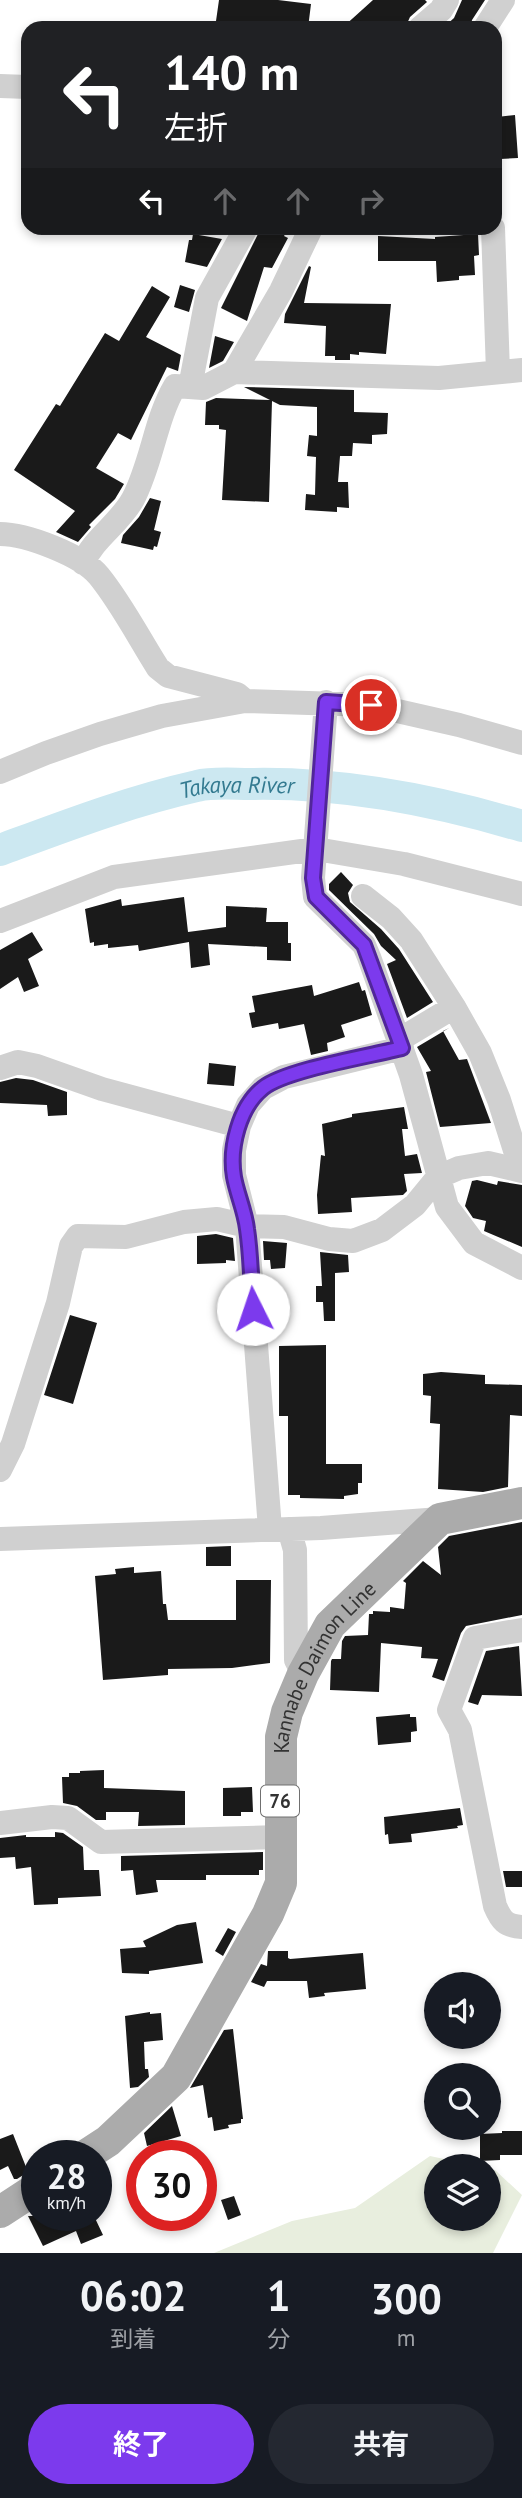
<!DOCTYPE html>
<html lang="ja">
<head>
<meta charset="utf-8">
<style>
	:root { --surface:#171b24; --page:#242831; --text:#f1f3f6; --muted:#9ea1a6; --accent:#7c3aed }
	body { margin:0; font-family:"PT Sans","Noto Sans JP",sans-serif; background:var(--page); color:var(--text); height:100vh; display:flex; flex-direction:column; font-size:26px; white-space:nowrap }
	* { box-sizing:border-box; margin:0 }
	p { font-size:23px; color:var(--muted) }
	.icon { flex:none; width:38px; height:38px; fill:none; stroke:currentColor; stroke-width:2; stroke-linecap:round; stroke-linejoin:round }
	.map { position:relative; height:2253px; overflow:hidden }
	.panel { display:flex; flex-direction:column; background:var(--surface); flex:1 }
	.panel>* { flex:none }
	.banner { position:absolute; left:21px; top:21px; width:481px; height:214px; border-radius:21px; box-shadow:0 4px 10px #0003; background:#202124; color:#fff; overflow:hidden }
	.fabs { position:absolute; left:424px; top:1972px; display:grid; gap:14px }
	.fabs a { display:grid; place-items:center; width:77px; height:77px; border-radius:50%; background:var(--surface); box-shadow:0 4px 10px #0003; font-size:35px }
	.speed { position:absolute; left:21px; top:2140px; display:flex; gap:14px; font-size:35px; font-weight:700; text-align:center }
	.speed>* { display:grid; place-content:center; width:91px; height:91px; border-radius:50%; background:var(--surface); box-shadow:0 4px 10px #0003; line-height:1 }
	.speed small { font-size:18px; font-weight:400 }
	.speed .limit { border:10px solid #d22; background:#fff; color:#111 }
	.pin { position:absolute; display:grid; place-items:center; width:60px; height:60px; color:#fff; margin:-30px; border:4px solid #fff; border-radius:50%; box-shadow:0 2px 7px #0007 }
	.me { position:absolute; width:77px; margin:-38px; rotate:356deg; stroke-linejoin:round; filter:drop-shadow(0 0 5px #0008) }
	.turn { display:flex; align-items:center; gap:24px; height:147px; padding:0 28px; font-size:32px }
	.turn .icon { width:91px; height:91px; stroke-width:2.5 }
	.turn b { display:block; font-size:49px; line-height:60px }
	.lanes { display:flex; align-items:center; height:66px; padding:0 28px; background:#0003; justify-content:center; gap:35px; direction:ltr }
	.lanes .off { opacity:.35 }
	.eta { display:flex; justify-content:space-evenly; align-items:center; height:119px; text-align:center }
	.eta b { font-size:42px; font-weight:700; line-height:49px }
	.button { display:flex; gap:14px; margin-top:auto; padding:14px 28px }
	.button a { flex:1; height:80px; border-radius:42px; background:var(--accent); color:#fff; font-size:28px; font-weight:700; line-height:80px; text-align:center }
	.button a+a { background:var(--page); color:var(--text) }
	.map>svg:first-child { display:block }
</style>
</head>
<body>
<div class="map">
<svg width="522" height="2253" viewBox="0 0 522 2253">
	<rect width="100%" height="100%" fill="#fff"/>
	<!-- green -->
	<path fill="#e8eede" d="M430,2156L477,2166H436V2219H488V2169L495,2170L522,2195L493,2253H214L292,2221L355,2208Z"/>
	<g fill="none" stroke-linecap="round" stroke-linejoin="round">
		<!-- river -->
		<path stroke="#cce8f1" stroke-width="32" id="s1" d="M0,850C65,826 130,801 197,786C213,782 233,784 250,784C342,782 434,800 522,826"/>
	</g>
	<!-- building -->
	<path fill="#1a1a1a" d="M219,0H278L311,4L308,28H215Z
		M373,0H425L427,2L410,17L405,28H342Z
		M462,0H485L472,20L470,28H443L454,18Z
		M515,115L518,158L500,159L497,117Z
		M261,228H289L284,236L288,238L272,268L264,267L247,321L221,308Z
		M193,234L222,239L207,267L185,262L189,240H192Z
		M478,234L479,255L474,256L475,275L459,276V280L437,282L436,261H378V236L435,239V237Z
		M309,266L311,267L304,303L391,304L386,354L359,352V355L350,354V360H335V356H325L326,326L284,323L285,314Z
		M180,285L195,290L189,312L174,307Z
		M152,286L170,297L146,337L181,355L178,371L167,367L131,440L118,433L96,468L124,484L115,499L89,525L91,527L78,542L56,532L75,511L14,470L56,404L60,406L105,333L119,341Z
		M215,336L234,342L223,361L209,368Z
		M244,387L354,390V412L388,413L387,434L372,435V444L353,443L352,456H340L338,482H348L349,508L337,507V512L305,510L306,494L315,495L316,457L307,456L309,435L317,436V407L280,405L272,401L269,502L222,500L226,430L219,429V425H205L206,402L216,398L270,400Z
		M150,498L161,501L154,530L161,532L157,547L154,546L153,550L121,543L123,535L139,517Z
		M341,872L353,885L348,893L350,902L381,929L399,949L433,1002L407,1018L387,964L396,960L381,946L374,934L329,890V884Z
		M184,897L188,932L226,927V906L267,908L266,922H288V943H291V961L267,960V947L208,944L210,965L191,968L189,942L139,951L138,945L108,948V944L94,946V942L90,943L85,909L121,899L122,906Z
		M32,932L43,950L28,959L39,986L24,992L18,977L0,989V950Z
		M359,982L362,991L365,990L372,1015L341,1025L345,1037L327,1043L328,1051L311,1055L304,1024L279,1029L278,1023L252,1028L249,1013L255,1012L252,996L312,985L314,996Z
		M449,1028L443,1031L459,1060L467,1059L491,1123L440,1127L426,1072L431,1071L417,1047Z
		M209,1063L236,1066L234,1086L207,1084Z
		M16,1078L33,1080L67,1092V1115L48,1116L47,1105L0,1103V1082Z
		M404,1107L408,1129H402L405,1156L417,1154L422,1173L404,1174L407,1191L403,1195L351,1198L352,1212L318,1214L317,1195L321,1155L325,1156L322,1124L352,1117V1114Z
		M477,1180L497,1185L498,1181L522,1185V1247L484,1231L486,1221L473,1218L465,1206L472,1181Z
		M216,1234L233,1238L235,1261L226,1260V1263L197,1264V1236Z
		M263,1241L287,1243L285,1268L271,1269L270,1260H264Z
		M320,1252L348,1255L349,1272L335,1273V1321H324L323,1302H316V1286H322Z
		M70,1315L97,1323L73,1404L44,1395Z
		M326,1345V1464H362V1483H358V1494L344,1496V1499L300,1498V1495H288V1416H279V1346Z
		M441,1372L485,1375V1384L522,1385V1416L510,1415L508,1487L483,1492L438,1489L440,1424L430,1423L431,1396L423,1395V1374Z
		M522,1522V1615L466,1626L461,1633L444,1681L432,1677L438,1659L421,1658L422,1647L381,1643L379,1692L330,1690L331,1661L332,1659H341L342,1641L345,1636L368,1635L369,1614H373V1611L390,1612V1607L404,1609L406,1583L403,1581L423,1561L441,1575L438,1547L449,1536Z
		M231,1546V1566H206V1547Z
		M134,1567V1573L161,1571L163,1604H166L168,1620H236V1580H271L270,1663L232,1668L168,1669V1675L103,1680L95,1576L116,1574L115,1569Z
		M519,1646L522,1696L482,1695L478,1705L468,1702L486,1651Z
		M410,1714V1717H416L417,1731L411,1732V1742L378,1745L376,1717Z
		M104,1770V1788L185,1791V1825L138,1826L139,1812H106V1820H96L77,1806L63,1803L62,1777H69V1773H80V1771Z
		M252,1787L253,1812H241V1816H223V1788Z
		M460,1808L463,1825L457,1826L458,1828L411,1834L412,1842L389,1844L388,1834L385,1835L384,1817Z
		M55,1832L63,1833L83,1847L84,1870H99L101,1896L58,1898V1904L34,1905L31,1867L16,1869L15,1857L0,1858V1838L26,1835V1837H55Z
		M263,1852V1870H259V1875H206V1880H156L158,1892L136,1895L133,1870L121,1871V1856Z
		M503,1871H522V1887H506Z
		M196,1922L203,1963L149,1971V1974L122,1973L120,1949L146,1947L143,1941L177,1925Z
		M228,1928L236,1932L223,1956L215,1951Z
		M268,1951H288V1958L290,1959L363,1953L366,1989L324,1993L325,1996L309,1998L307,1981H267L264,1987L251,1982L261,1964L267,1966Z
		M150,2012V2014L161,2013L163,2040L144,2042L145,2069H148L149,2077L138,2087L130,2088L125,2016Z
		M233,2029L243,2119H241V2123L228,2125L229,2128L214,2131L212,2117L208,2118L203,2085L190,2088L224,2030Z
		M172,2106L181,2136L147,2146L144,2133Z
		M502,2131H522V2155H500V2160L480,2161V2134L502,2133Z
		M13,2134L28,2172L17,2179H14L8,2166L0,2170V2139Z
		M234,2196L241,2215L228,2220L221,2200Z
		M28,2216H94L103,2235L81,2244L76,2231L43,2246Z"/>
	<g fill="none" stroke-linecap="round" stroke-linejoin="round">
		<!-- minor -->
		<path stroke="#d0d0d0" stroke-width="24" d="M420,28L441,10L447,0
			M485,28L503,0
			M0,86L28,87
			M493,228L498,372
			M234,372L281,291L311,228
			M190,387L207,298L246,228
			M0,534C26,534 82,555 99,576C121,603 139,638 158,668L168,676L237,694L243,699
			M83,563C94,538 120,523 133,499C152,463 155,420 175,386L203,388L234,372L439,378L522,370
			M326,702L313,878L315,897L364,945L369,957L411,1075L447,1207L474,1243L522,1268
			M0,772L46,753L100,734L162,716L245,701L371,705L459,725L522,743
			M363,896L391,918L411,940L454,1007L480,1053L499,1100L518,1160L517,1169
			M0,921L114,877L316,849L404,864L522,894
			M399,1040L454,1007
			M0,1068L18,1062L37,1066L102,1089L239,1126
			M0,1470L13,1444L58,1303L71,1246L78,1236L126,1237L184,1222L217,1219L247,1226L284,1227L329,1239L353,1241L382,1230L415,1205L438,1177L459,1168L488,1163L522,1171
			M270,1529L247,1226L234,1175V1150L239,1126L248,1105L263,1088L284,1077L402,1048
			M289,1529L295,1550L296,1660L303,1674
			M0,1539L321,1528L440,1519
			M522,1630L475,1638L449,1710L460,1730L495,1906C501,1920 505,1926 522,1927
			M0,1823L52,1817L68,1818L101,1842L280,1837"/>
		<!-- major -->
		<g stroke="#ababab" stroke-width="32">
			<path id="s2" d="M85,2156L108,2141L176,2077L268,1914L281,1883V1737L287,1712L303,1674L330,1625L440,1519L522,1503"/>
			<path d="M0,2212L37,2188"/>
		</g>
	</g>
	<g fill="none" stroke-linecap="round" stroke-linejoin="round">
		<!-- route casing -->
		<g stroke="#51269a" stroke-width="18">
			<path id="route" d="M253,1309C251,1282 251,1255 247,1229C245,1211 237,1194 234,1177C229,1148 239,1107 263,1088C285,1070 370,1056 402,1048L364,945L316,897L313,878L326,702L371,705"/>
		</g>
		<!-- route -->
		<use href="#route" stroke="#7c3aed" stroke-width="12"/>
	</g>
	<g text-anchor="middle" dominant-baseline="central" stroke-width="7" stroke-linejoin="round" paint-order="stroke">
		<!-- shield labels -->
		<rect fill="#fff" stroke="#707070" stroke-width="2" x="261" y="1785.5" width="38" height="31" rx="5"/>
		<g font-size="19" font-weight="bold" fill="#333">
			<text x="280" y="1801">76</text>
		</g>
		<!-- street labels -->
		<g font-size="21" fill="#333" stroke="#fff">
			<text stroke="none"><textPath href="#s2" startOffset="570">Kannabe Daimon Line</textPath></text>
		</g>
		<!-- water labels -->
		<g font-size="23" font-style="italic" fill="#337a90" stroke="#fff">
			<text stroke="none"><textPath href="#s1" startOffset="247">Takaya River</textPath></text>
		</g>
	</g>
</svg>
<div class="fabs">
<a><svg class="icon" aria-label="sound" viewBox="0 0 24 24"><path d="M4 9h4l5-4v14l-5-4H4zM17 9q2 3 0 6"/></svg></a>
<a><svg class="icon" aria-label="search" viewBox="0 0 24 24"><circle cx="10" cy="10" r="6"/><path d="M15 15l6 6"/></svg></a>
<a><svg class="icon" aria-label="layers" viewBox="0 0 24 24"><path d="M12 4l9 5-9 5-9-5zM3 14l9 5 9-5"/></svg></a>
</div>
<div class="speed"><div>28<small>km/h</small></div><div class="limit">30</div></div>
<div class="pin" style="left:371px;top:705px;background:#d93025"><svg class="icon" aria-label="arrive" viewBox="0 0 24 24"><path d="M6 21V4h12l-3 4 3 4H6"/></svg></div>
<svg class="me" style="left:253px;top:1309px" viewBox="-20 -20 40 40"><circle r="19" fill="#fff"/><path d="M0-13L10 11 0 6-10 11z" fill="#7c3aed"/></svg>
<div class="banner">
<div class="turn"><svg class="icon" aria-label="left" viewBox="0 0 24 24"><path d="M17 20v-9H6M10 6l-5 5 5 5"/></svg><div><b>140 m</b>左折</div></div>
<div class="lanes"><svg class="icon" aria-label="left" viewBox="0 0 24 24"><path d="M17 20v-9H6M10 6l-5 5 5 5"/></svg><svg class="icon off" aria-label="ahead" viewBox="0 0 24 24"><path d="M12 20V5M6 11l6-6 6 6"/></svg><svg class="icon off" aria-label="ahead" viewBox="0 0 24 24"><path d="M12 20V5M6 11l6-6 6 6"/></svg><svg class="icon off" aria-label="right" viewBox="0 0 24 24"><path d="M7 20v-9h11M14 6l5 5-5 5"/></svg></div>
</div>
</div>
<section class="panel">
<div class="eta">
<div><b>06:02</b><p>到着</p></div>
<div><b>1</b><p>分</p></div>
<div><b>300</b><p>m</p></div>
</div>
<div class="button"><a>終了</a><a>共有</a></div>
</section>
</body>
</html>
